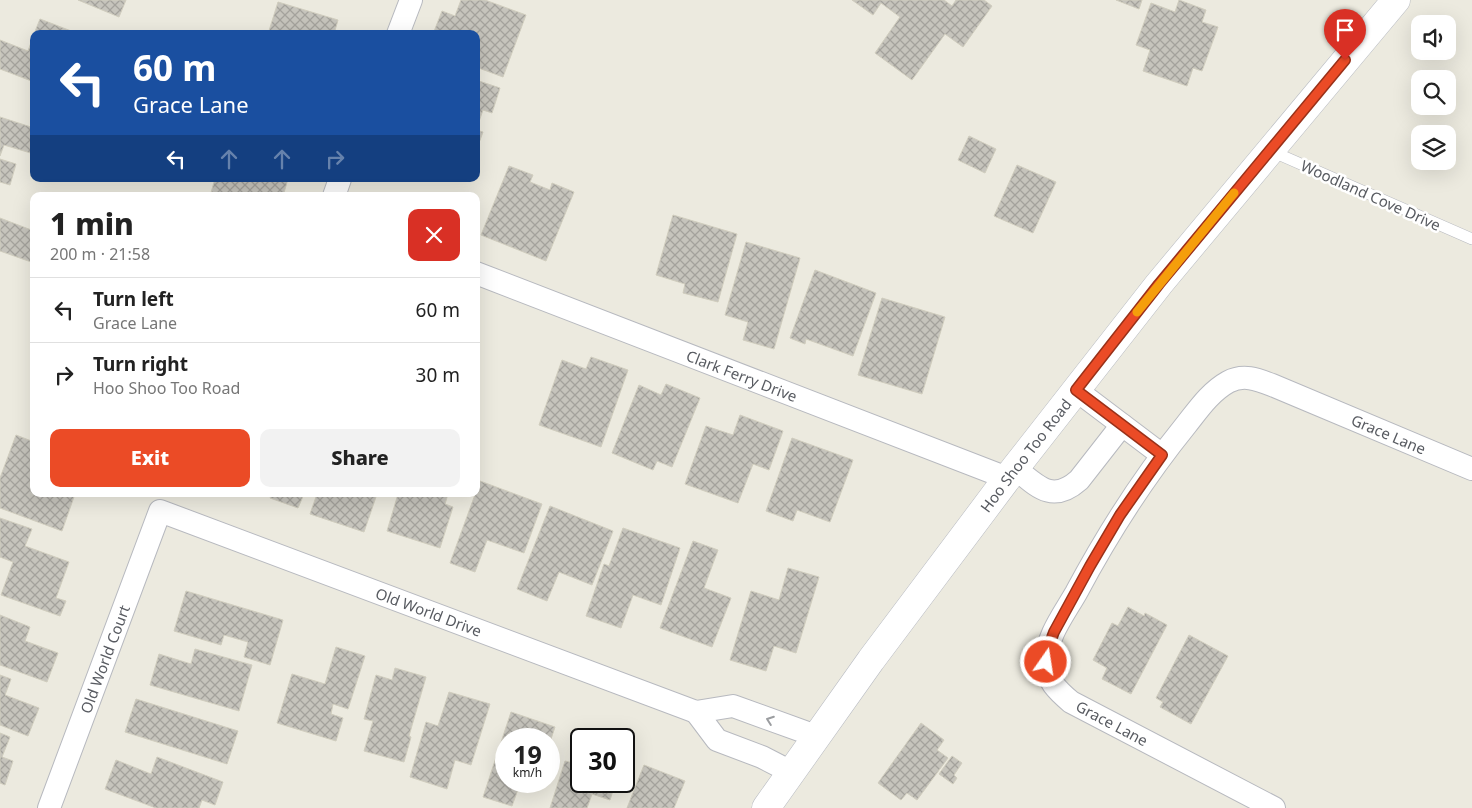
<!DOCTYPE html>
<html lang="en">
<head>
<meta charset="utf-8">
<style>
	:root { --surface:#fff; --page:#f2f2f2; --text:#222; --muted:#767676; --line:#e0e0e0; --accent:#eb4b26 }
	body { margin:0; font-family:"Noto Sans",sans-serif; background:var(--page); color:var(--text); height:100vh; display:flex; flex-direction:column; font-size:19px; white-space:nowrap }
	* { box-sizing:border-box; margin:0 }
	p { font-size:16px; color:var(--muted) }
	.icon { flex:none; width:28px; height:28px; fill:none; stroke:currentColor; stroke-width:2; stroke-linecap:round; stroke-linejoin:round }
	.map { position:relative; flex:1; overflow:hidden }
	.side { position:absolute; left:30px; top:192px; width:450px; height:305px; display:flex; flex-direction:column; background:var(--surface); border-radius:10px; box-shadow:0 5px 20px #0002 }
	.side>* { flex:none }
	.top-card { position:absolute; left:30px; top:30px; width:450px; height:152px; border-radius:10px; box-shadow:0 5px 20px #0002; background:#1a4fa0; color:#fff; overflow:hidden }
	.buttons { position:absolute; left:1411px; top:15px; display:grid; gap:10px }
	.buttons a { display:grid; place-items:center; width:45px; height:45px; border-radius:10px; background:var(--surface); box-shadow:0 5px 20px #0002; font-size:25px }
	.speed { position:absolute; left:495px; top:728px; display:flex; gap:10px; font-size:25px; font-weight:700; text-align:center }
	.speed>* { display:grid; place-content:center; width:65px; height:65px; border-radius:50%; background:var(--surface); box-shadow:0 5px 20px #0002; line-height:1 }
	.speed small { font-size:12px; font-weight:400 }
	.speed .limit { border:2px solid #111; border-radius:8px; background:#fff; color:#111 }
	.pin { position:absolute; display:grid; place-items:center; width:42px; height:42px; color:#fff; margin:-51px -21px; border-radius:50% 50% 50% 0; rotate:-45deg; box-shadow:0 0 5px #0007 }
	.pin .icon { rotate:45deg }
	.me { position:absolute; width:55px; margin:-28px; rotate:13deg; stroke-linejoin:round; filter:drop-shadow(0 0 4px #0008) }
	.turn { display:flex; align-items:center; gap:18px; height:105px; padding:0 20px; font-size:22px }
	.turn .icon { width:65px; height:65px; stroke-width:2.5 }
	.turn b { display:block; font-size:35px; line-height:42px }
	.lanes { display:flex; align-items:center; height:48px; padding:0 20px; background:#0003; justify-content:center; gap:25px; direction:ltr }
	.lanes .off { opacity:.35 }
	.round { display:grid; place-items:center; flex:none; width:52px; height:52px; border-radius:10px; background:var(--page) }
	.headline { display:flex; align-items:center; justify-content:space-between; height:85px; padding:0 20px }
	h1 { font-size:30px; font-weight:800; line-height:38px }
	.button { display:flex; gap:10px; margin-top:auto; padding:10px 20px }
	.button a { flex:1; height:58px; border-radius:10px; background:var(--accent); color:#fff; font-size:20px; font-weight:800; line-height:58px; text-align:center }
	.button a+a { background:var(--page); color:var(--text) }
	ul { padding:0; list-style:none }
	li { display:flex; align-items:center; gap:15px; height:65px; padding:0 20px; border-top:1px solid var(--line) }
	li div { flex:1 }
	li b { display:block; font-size:19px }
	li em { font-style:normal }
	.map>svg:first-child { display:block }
</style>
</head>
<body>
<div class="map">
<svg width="1472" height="808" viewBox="0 0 1472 808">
	<defs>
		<pattern id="building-cross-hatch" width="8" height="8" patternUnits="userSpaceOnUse" patternTransform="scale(1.25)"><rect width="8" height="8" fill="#c6c4bc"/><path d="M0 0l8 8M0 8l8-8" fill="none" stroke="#a4a29c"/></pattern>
	</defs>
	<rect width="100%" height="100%" fill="#eceadf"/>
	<!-- building -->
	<path fill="url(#building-cross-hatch)" stroke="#d0cdbe" d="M78,0H126L119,17Z
		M461,0H485L526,15L503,77L476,67V34H433L442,11L455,16Z
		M852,0H944L952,6L956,0H984L992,6L963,47L945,34L912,80L875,53L900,17L881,3L873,15Z
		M1116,0H1142L1139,9Z
		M1179,0L1206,10L1202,22L1218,27L1202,71L1193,68L1187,86L1143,71L1150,50L1136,45L1151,3L1175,12Z
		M278,2L338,20L334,34H268Z
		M40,19L79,34H34Z
		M34,34V82L0,69V40L28,51Z
		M476,80L500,88L492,113L483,110L476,130Z
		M0,117L34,128V154L4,145L0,156Z
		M476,130L483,132L476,151Z
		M969,136L996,149L985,173L958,160Z
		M0,159L16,164L10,185L0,182Z
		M1017,165L1056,182L1033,233L994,216Z
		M509,166L533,175L530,182L550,190L552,183L574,192L546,261L481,235Z
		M215,179H288L283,196H210Z
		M673,215L737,234L718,302L683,293L685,284L656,275Z
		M0,218L34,231V263L0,251Z
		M746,242L800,258L774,349L743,340L748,322L725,315Z
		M815,270L876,293L853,356L806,339L805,344L790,338Z
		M882,298L945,317L922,394L858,375Z
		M591,357L628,370L601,447L539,425L562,360L586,369Z
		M666,384L700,398L672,467L657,461L653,470L612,453L639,385L661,395Z
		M740,415L783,431L769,470L753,464L738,503L685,484L706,426L733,435Z
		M16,435L34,442V478L31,485L34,486V494H75L62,531L0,508V478Z
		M792,438L853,460L830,522L797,510L793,521L766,511Z
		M480,481L542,504L524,553L487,540L475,572L450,563Z
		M272,494H304L298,508L270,498Z
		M317,494H377L364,532L310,514Z
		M398,494H448L445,504L453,507L440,548L387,531Z
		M550,506L613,531L592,585L559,572L547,601L517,589Z
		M0,518L32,529L25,546L69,562L56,598L66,601L60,616L1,595L13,562L0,557Z
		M623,528L680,548L661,605L633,595L621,628L586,616L604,564L609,566Z
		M693,541L718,550L704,588L731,598L712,647L660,628Z
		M788,568L819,577L796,653L774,646L766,671L730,660L751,591L779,600Z
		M186,591L283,620L270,665L244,657L248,642L224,635L221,645L174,631Z
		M1128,607L1144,616L1145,613L1167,625L1131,694L1102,679L1107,668L1093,660L1112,623L1118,626Z
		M0,615L30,627L25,641L58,653L47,682L0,665Z
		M1189,635L1228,656L1191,724L1160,707L1163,702L1156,698Z
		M336,647L365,656L348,709L333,704L331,714L343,718L336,741L277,723L292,674L325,684Z
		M195,649L252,665L239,711L150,685L159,654L191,664Z
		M395,668L426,677L409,736L411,737L404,762L364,751L373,721L364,719L376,675L392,680Z
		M0,675L11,679L5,695L39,708L28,736L0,725Z
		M449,692L490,704L471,765L455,760L447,789L410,777L426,722L438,726Z
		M136,699L238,731L227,764L125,732Z
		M511,712L555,727L549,745V739H506V781H521L512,806L483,797Z
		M921,723L944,740L937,750L948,758L917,800L907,793L901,800L878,783Z
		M0,733L10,737L2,757L13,761L5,785L0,783Z
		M581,753V781H616L610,800L592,794L587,808H550L565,761L577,764Z
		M952,756L962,763L954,775L957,778L953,784L939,774Z
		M157,757L223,782L215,805L202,800L199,808H156L105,789L116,760L151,774Z
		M644,765L685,781L674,808H627Z"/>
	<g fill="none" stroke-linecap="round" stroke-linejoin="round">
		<!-- lane casing -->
		<g stroke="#b7b9bf" stroke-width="12">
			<path id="lane" d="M1271,151L1472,239"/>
		</g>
		<!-- street casing -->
		<g stroke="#b7b9bf" stroke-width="24">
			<g id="street">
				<path d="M398,34L411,0"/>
				<path d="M334,196L340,179"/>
				<path id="s1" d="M476,273L1007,478"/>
				<path d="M1076,390L1162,455"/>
				<path d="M1015,468C1037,486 1052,504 1079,480L1122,425"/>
				<path d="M696,712L717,740L762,757L791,772"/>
				<path id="s2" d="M49,808L160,511L696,712L733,706L816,736"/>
				<path id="s3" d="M1274,808L1071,702C1058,691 1046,680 1046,662C1046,637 1064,614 1076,593C1108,533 1143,478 1186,425C1198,410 1210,392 1228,382C1243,374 1257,379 1272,385L1472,469"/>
			</g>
		</g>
		<!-- secondary casing -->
		<g stroke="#b8bbc2" stroke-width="29">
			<g id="secondary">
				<path id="s4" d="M766,808L871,660L1015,468L1159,284L1396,0"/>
			</g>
		</g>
		<!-- lane -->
		<use href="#lane" stroke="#fff" stroke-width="11"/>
		<!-- street -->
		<use href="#street" stroke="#fff" stroke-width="22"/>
		<!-- secondary -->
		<use href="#secondary" stroke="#fff" stroke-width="28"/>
	</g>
	<!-- one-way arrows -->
	<defs><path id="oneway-chevron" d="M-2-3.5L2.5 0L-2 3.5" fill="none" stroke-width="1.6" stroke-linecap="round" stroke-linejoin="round" transform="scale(1.25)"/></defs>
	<use stroke="#9b9da0" href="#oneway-chevron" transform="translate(770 720) rotate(-160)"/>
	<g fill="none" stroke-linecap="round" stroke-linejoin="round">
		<!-- route casing -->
		<g stroke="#993119" stroke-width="12">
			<path id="route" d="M1046,662L1048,648L1054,632L1090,566L1120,515L1162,455L1076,390L1159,284L1345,60"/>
		</g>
		<!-- route -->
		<use href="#route" stroke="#eb4b26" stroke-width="9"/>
		<!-- slow -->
		<path stroke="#f59e0b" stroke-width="9" d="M1137,312L1234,193"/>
	</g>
	<g text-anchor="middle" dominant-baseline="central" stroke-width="5" stroke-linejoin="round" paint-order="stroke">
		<!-- street labels -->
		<g font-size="15" fill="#585b61" stroke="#fff">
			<text transform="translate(1371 195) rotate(24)">Woodland Cove Drive</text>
			<text stroke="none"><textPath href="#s1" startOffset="285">Clark Ferry Drive</textPath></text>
			<text stroke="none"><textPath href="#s3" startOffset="788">Grace Lane</textPath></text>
			<text stroke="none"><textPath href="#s4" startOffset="438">Hoo Shoo Too Road</textPath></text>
			<text stroke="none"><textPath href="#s2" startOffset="604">Old World Drive</textPath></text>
			<text stroke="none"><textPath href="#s2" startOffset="159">Old World Court</textPath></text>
			<text transform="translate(1112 723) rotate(28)">Grace Lane</text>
		</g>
	</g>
</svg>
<div class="buttons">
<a><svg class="icon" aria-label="sound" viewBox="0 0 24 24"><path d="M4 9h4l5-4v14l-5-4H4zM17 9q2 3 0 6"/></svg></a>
<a><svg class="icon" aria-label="search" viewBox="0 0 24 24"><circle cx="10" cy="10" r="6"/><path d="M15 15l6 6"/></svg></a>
<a><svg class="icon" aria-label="layers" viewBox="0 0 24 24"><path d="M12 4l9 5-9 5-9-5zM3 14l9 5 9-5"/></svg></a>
</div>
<div class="speed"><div>19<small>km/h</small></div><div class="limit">30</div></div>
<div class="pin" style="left:1345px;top:60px;background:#d93025"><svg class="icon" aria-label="arrive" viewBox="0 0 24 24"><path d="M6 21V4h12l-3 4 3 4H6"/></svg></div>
<svg class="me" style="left:1046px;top:662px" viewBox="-20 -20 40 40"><circle r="17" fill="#eb4b26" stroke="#fff" stroke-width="3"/><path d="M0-11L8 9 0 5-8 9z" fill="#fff"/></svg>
<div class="top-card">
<div class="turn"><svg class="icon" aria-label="left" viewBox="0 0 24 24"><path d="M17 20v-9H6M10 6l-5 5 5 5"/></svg><div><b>60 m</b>Grace Lane</div></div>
<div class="lanes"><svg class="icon" aria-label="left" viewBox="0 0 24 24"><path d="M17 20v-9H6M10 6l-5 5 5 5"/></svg><svg class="icon off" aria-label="ahead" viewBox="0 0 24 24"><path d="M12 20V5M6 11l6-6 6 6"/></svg><svg class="icon off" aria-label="ahead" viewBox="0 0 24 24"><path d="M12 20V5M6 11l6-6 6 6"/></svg><svg class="icon off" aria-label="right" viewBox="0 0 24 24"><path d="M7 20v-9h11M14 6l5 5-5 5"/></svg></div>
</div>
<section class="side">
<div class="headline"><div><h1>1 min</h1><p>200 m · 21:58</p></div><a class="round" style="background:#d93025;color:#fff"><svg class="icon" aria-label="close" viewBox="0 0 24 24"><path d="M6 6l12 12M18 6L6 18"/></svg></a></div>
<ul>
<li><svg class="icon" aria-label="left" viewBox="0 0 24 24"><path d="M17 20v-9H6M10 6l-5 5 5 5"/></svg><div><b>Turn left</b><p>Grace Lane</p></div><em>60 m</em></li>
<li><svg class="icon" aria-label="right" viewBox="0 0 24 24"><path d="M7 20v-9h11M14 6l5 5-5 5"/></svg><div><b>Turn right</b><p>Hoo Shoo Too Road</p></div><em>30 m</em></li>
</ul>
<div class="button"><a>Exit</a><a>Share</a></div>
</section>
</div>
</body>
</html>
